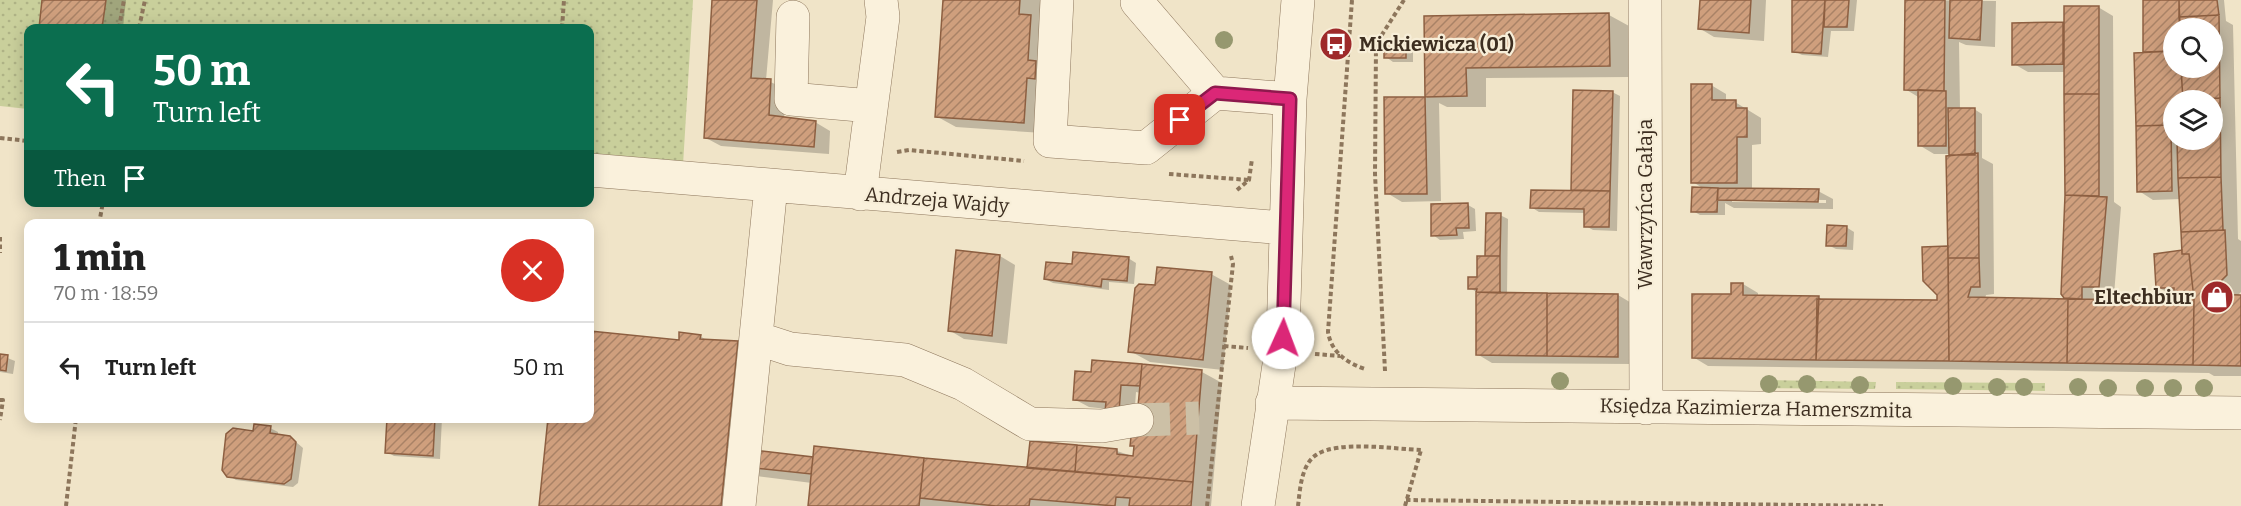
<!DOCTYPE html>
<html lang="en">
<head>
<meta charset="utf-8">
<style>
	:root { --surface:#fff; --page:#f2f2f2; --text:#222; --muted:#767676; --line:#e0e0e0 }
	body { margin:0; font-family:Bitter,serif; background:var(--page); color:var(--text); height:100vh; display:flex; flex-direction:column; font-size:22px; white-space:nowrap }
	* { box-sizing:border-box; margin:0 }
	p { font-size:20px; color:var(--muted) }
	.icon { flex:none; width:33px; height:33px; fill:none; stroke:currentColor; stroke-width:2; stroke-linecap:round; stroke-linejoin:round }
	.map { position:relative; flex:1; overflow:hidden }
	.details { position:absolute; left:24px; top:219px; width:570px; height:204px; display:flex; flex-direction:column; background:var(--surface); border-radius:12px; box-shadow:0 3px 15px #0003 }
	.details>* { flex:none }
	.top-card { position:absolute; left:24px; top:24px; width:570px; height:183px; border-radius:12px; box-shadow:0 3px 15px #0003; background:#0b6e4f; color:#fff; overflow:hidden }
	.fabs { position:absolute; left:2163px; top:18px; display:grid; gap:12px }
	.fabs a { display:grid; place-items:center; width:60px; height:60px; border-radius:50%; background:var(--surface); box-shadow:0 3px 15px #0003; font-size:30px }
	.pin { position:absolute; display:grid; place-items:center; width:51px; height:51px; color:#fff; margin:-26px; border-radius:12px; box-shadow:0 3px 9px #0006 }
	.me { position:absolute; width:66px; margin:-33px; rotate:2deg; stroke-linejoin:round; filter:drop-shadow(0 0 4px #0008) }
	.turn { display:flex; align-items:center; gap:21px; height:126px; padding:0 30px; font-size:27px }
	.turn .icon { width:78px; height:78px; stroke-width:2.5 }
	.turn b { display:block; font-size:42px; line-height:51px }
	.then { display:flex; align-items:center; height:57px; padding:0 30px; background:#0003; gap:12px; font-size:22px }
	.round { display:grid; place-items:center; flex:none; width:63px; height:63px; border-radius:32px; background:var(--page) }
	.head { display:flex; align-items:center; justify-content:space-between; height:102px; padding:0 30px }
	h1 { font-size:36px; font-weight:800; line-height:45px }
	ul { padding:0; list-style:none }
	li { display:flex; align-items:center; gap:18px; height:90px; padding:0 30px; border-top:2px solid var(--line) }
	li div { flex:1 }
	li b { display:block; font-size:22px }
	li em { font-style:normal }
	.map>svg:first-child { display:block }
</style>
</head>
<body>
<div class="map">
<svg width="2241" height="506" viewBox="0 0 2241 506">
	<defs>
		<pattern id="green-dots" width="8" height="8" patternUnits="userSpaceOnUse" patternTransform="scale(1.5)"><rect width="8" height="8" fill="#c9cf9b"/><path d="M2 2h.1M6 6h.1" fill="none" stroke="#aeb285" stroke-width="1.8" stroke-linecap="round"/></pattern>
		<pattern id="building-hatch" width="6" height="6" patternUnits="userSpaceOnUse" patternTransform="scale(1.5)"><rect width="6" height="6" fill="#cf9f7d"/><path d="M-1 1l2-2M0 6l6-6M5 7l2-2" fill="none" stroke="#a98266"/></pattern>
	</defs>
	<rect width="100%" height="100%" fill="#f0e4c8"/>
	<!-- green -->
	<path fill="url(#green-dots)" d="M0,0H693L683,165L590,157V28H28V109L0,106Z
		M1762,380L1876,382L1875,389L1762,388Z
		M1896,382L2045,383V391L1896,389Z"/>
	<!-- shadow -->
	<path fill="#0003" fill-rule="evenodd" d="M44,0H126L123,28H40Z
		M714,0H773L766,80L786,89L784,118L815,122L830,131L829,154L721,146L706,138Z
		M945,0H1041L1039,22L1050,28L1043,133L956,127L936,116Z
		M1701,0H1766L1764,41L1714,37L1699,28Z
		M1794,0H1857L1854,31H1831L1828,57L1802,55L1794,51Z
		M1906,0L1996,1L1995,47L1966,45L1959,42L1960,110L1974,109L1982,114V158L1993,164L1994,294L1986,295L1985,299L2067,300L2062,294L2067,195L2065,72H2028L2014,64L2013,25L2064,24L2098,7L2113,16L2114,202L2121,207L2114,295L2096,294V300L2175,301V296L2157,287L2183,251L2181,199L2153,200L2139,191L2144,0H2224L2226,21L2233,25L2238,239L2241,241V292L2237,296H2241V376H2214L2209,373L1708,366L1693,357L1743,284L1758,293V296L1818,297L1825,301L1939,302L1949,248L1956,154H1934L1919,145L1920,98L1905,89ZM2174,28H2212V68H2174ZM2174,100H2212V140H2174Z
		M1609,15L1629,26L1630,77L1486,78V107H1447L1439,103L1441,201L1402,202L1387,193L1385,99L1427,98L1426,17Z
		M1406,42L1413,47V62H1393L1386,57Z
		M1711,85L1726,94V102H1735L1761,118V144L1752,145V190L1818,191L1833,199V209L1734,208L1725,203V215H1700L1693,211L1704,189L1693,182ZM1732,199L1826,200V203L1732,202Z
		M1574,91L1612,92L1620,96L1617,231L1593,230L1586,226V213L1539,212L1531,207L1572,192Z
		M1468,205L1475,209L1476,231L1463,232L1464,239L1440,240L1433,235Z
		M1500,215L1508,219L1507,294L1618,295L1633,304L1632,364L1492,363L1477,354L1478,293L1470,288L1478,279Z
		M1846,227L1854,232L1853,250L1836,249L1828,245Z
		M957,252L1000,256L1015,265L1007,344L964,339L949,330Z
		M1128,258L1136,263L1134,284L1109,282V290L1053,283L1045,279L1073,266Z
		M1211,274L1231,285L1223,370L1150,362L1130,351L1157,286Z
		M590,333L680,342L700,336L708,341L737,343L760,356L751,451L814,458L816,448L1031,469V443L1117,451L1135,457L1136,447L1132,445L1141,393L1136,392L1134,420L1107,409L1089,407L1074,399L1076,373L1202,372L1222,383L1211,506H810L812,483L748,475L745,506H541L590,418Z
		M0,355L15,361L13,374L0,372Z
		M389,418H442L440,459L394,456L387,452Z
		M270,428L278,432V436L290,437L303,448L298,483L293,487L236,480L228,475L255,433Z"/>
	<!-- building -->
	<path fill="url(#building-hatch)" stroke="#8d5f41" stroke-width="1.5" d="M42,0H106L102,28H39Z
		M712,0H757L751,78L771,79L769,115L816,121L814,147L704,138Z
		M943,0H1020L1019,14L1031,15L1028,60L1036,61L1035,79L1027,78L1024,123L935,117Z
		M1700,0H1751L1749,33L1698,29Z
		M1792,0H1825L1821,54L1792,52Z
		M1825,0H1849L1847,27H1824Z
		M1905,0H1945L1944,91L1904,90Z
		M1950,0H1982L1980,40L1949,38Z
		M2143,0H2179L2180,28H2174V51L2143,52Z
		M2179,0H2217L2219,15L2179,17Z
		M2064,6H2099V94H2064Z
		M1609,13L1610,66L1466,68L1467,96L1425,97L1424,16Z
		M2219,15L2220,98L2183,100L2181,68H2212V28H2180L2179,17Z
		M2063,22V64L2012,65V23Z
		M1384,41H1406V58H1384Z
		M2174,51V68H2181L2183,100H2174V125L2136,126L2134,53Z
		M1691,84H1712V100H1736V108H1747V137H1737V183H1691Z
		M1573,90L1613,91L1610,191L1571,190Z
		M1918,90L1946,91V146H1918Z
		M2064,94H2099V196L2065,195Z
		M1384,97H1425L1427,194H1385Z
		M2220,98L2221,177L2178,178L2177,140H2212V100H2188Z
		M1948,108H1975V155H1949Z
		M2171,125L2172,191L2137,192L2136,126Z
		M1978,153L1979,258H1948L1946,156Z
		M2221,177L2223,230L2181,232L2178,178Z
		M1692,187L1718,188L1717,212H1691Z
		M1718,188L1819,189L1818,202L1717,200Z
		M1531,190L1610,191L1609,227H1584V209L1530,208Z
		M2065,195L2107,197L2099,287H2082V299L2064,298L2061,294Z
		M1468,203L1469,228H1456L1457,235L1431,236V204Z
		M1486,213H1501L1500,256H1485Z
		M1827,225L1847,226L1846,246H1826Z
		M2225,230L2227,275L2217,285H2208V294L2241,295V366L2193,365L2194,299L2189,254H2182L2181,232Z
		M1948,246L1949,361L1816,360L1817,299L1937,300V295L1923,281L1922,247Z
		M956,250L1000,255L992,336L948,331Z
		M2182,250V254H2189L2194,299L2193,365L2067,363L2068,299L2174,300V288H2156L2154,254Z
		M1073,252L1129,257L1127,281L1102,279L1101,287L1044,279L1046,262L1072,264Z
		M1477,256H1500V293L1476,292L1477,289H1468V277H1477Z
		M1948,258H1979L1980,287H1971L1968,297L2068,299L2067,363L1949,361Z
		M1157,267L1212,272L1203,360L1128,352L1135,288L1139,284L1155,285Z
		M1731,283H1743V295L1819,296L1816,360L1692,358V294H1731Z
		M1476,292L1547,293V356L1476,355Z
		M1547,293L1618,294V357L1547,356Z
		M590,331L679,340V332L701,335L700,339L738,341L721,506H539L548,418H590Z
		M0,354L8,355L6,371L0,370Z
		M1092,360L1142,364L1140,386L1121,385L1119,412L1105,411L1106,402L1073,400L1075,371L1091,372Z
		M1142,364L1202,370L1193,482L1075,472L1077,445L1117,449V454L1133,456L1134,446H1130L1132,427H1136Z
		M387,418H435L433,456L385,453Z
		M254,424L271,426L270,433L290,436L296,442L291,479L284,484L227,477L222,470L226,434L233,428L253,431Z
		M1030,441L1077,445L1075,472L1027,468Z
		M814,446L924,458L919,506H808Z
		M727,447L813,457L811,474L726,465Z
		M924,458L1193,482L1191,506H1129L1130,498L1116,497L1115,506L1030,499L1029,506H996L920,498Z"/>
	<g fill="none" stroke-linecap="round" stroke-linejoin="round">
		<!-- minor-tunnel -->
		<path stroke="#ccc0a6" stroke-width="33" stroke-dasharray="33 16" stroke-linecap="butt" d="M1137,420L1199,418"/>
		<!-- minor casing -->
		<g stroke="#8d765c" stroke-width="34">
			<path id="minor" d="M1057,0L1050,141L1146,148L1215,93L1290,99
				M1645,0L1646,408
				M1137,2L1215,93
				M793,17L791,99L871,106
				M590,170L1284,228
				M860,194L883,17L881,0
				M756,338L790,349L905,360L963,384L1030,424L1102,426L1137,420
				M1272,403L2241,413
				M739,506L771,186
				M1258,506L1283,338L1290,99L1298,0"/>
		</g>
		<!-- path -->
		<path stroke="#8d765c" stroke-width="4" stroke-dasharray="4.5 3" stroke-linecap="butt" d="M1352,0L1328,332C1331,352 1347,363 1365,369
			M119,28L124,0
			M139,28L145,0
			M562,28L564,0
			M0,138L28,141
			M897,152L909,150L1024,161
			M1169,174L1249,180
			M1237,190L1249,180L1252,159
			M99,224L103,202
			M0,237V253
			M1224,346L1248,348
			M1315,354L1340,356
			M1385,371L1375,174L1376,44L1404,0
			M0,400H3L0,420
			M1406,500L1885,506
			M66,506L76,418
			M1207,506L1233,264L1231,256
			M1298,506C1300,490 1301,465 1316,455C1338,440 1394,449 1421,450
			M1405,506L1421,450"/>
		<!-- minor -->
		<use href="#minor" stroke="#faf1dc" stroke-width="33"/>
	</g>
	<!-- trees -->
	<g fill="#96986f">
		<circle cx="1224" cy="40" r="9"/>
		<circle cx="1560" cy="381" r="9"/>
		<circle cx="1769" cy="384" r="9"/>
		<circle cx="1807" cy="384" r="9"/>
		<circle cx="1860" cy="385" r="9"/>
		<circle cx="1953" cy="386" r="9"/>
		<circle cx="1997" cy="387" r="9"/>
		<circle cx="2024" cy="387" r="9"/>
		<circle cx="2078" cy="387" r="9"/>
		<circle cx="2108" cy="388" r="9"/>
		<circle cx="2145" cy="388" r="9"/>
		<circle cx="2173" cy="388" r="9"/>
		<circle cx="2204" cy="388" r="9"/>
	</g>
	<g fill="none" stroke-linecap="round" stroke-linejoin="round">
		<!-- route casing -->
		<g stroke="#8e194d" stroke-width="15">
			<path id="route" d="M1180,120L1215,93L1290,99L1283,338"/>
		</g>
		<!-- route -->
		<use href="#route" stroke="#db2777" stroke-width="10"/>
	</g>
	<!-- icons -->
	<defs>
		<g id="bus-disc" transform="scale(1.725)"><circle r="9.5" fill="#9e2a2b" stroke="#f7eed8"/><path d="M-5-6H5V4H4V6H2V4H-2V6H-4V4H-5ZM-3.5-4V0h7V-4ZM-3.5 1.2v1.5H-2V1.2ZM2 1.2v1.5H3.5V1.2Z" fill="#fff"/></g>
		<g id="shop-disc" transform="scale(1.725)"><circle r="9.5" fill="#9e2a2b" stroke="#f7eed8"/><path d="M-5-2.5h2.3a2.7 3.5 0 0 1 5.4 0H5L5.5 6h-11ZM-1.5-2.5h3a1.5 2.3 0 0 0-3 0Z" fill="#fff"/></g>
	</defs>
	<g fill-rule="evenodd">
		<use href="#bus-disc" x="1336" y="44"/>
		<use href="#shop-disc" x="2217" y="297"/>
	</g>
	<g text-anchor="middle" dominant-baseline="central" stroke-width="4.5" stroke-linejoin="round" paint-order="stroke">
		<!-- poi labels -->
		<g font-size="20" font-weight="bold" fill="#3d2e20" stroke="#f7eed8" text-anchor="start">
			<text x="1359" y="44">Mickiewicza (01)</text>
			<text x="2194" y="297" text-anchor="end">Eltechbiur</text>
		</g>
		<!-- street labels -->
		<g font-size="20" fill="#3d2e20" stroke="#f7eed8">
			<text transform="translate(937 200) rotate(5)">Andrzeja Wajdy</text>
			<text transform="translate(1645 204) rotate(-90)">Wawrzyńca Gałaja</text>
			<text transform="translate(1756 408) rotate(1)">Księdza Kazimierza Hamerszmita</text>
		</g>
	</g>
</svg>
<div class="fabs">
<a><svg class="icon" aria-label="search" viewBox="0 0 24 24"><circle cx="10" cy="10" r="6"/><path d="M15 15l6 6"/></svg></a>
<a><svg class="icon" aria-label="layers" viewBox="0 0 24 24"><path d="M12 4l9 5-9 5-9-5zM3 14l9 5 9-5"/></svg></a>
</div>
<div class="pin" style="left:1180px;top:120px;background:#d93025"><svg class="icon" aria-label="arrive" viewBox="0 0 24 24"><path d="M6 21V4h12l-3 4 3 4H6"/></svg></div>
<svg class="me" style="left:1283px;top:338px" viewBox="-20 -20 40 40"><circle r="19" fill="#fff"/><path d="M0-13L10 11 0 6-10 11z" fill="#db2777"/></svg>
<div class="top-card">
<div class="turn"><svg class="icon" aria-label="left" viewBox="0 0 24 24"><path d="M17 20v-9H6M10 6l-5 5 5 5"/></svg><div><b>50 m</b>Turn left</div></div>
<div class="then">Then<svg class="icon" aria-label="arrive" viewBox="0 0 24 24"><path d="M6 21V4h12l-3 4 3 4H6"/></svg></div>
</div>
<section class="details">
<div class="head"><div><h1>1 min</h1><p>70 m · 18:59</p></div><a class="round" style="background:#d93025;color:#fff"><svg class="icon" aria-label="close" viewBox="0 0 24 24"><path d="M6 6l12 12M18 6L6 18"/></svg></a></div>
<ul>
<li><svg class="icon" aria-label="left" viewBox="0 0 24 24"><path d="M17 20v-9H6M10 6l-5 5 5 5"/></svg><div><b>Turn left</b></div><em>50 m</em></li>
</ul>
</section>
</div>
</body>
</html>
